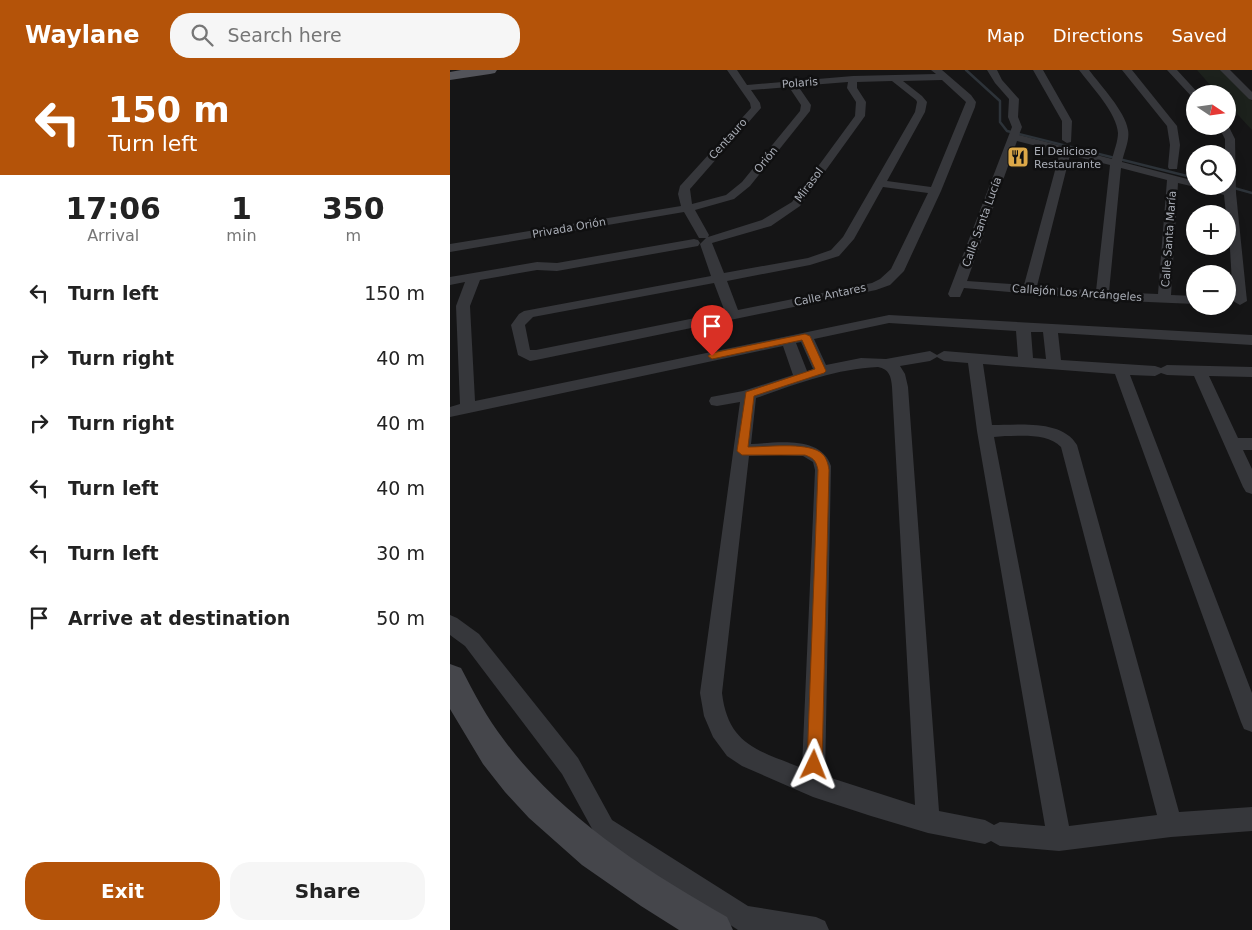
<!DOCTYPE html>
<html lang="en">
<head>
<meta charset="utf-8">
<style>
	:root { --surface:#fff; --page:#f6f6f6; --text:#222; --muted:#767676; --accent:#b45309 }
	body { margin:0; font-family:"DejaVu Sans",sans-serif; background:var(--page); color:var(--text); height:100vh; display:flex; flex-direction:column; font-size:19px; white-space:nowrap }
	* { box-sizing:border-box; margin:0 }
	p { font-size:16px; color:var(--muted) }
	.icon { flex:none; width:28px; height:28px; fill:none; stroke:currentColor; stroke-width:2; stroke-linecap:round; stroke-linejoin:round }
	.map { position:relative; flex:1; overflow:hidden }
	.panel { display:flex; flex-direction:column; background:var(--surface); width:450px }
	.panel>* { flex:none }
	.guide { background:#b45309; color:#fff; overflow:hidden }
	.needle { width:32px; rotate:103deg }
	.tools { position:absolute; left:736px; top:15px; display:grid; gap:10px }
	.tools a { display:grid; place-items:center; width:50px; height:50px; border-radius:50%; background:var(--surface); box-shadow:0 2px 12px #0003; font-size:25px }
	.pin { position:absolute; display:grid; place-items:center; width:42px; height:42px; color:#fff; margin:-51px -21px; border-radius:50% 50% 50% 0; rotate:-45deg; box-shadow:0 0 5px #0007 }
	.pin .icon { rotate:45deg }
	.me { position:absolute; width:55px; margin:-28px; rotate:2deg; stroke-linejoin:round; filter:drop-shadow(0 0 4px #0008) }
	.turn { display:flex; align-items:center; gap:18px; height:105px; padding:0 25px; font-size:22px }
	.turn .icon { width:65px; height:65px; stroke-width:2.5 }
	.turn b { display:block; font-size:35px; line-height:42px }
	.eta { display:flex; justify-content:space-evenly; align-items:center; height:85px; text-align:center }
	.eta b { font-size:30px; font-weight:600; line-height:35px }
	.primary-button { display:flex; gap:10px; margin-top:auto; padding:10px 25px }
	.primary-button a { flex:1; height:58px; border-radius:20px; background:var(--accent); color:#fff; font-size:20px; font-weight:600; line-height:58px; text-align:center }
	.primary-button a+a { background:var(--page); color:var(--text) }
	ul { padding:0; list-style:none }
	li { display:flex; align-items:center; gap:15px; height:65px; padding:0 25px }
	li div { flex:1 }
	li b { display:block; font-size:19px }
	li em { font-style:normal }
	header { display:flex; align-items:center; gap:30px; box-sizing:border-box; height:70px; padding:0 25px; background:var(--accent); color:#fff }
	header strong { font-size:24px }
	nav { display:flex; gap:28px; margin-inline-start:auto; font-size:18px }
	.search { width:350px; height:45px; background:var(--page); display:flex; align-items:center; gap:12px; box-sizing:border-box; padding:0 18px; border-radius:20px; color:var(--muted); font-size:19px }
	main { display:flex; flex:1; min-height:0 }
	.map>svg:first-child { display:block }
</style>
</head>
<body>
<header>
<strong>Waylane</strong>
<div class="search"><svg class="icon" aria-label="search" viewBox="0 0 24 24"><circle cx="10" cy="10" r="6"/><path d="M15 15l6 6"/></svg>Search here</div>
<nav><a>Map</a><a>Directions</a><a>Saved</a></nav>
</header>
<main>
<section class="panel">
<div class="guide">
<div class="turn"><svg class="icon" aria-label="left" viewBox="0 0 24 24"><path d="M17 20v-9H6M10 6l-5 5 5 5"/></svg><div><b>150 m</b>Turn left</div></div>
</div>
<div class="eta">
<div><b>17:06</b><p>Arrival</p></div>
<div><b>1</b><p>min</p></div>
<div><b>350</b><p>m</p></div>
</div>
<ul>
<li><svg class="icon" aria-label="left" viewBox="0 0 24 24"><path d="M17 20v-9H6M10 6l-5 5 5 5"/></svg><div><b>Turn left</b></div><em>150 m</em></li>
<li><svg class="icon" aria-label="right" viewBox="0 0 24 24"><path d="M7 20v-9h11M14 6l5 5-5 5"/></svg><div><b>Turn right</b></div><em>40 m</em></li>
<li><svg class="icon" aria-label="right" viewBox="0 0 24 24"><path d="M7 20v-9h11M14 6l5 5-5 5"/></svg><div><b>Turn right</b></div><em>40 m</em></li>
<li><svg class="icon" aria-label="left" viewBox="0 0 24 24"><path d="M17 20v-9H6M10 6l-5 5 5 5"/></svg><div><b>Turn left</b></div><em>40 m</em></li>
<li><svg class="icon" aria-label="left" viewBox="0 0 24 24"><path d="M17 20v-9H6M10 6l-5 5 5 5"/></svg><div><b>Turn left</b></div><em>30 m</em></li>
<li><svg class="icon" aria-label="arrive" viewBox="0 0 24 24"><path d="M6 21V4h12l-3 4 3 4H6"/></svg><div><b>Arrive at destination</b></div><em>50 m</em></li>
</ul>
<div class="primary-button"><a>Exit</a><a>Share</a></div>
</section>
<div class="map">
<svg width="802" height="860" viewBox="0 0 802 860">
	<rect width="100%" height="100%" fill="#151516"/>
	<!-- green -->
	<path fill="#1c211c" d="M747,0H772L802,31V60L778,34V24H768Z"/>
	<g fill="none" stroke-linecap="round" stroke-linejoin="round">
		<!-- stream -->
		<path stroke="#2d3339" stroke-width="2.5" d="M516,0L550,31V52L557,61L745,108
			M777,116L802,123"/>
		<!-- minor -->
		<path fill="#36373b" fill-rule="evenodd" d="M277,0H287L297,15L403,6L486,4L481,0H492L521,25L526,32L525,37L491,121L454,201L440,215L426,220L86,290L80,291L68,285L61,255L69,244L74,241L261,206L250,174L256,168H249L234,142L0,182V174L231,136L228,124L230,116L301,38L300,33ZM492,10L516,32L481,117L437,111L475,42L477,32L472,26L453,11ZM442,11L466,30L467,32L465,42L393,167L381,180L358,188L274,203L262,173L321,156L350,136L415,46L416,32L407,18V12ZM398,12L397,18L406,32L405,46L342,132L312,150L258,167L259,165L245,140L284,129L300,116L360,41L361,35L348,16ZM339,17L351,35L350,41L292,112L276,125L242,134L240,119L311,38L310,33L301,20ZM433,117L478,123L441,199L430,209L422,213L288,240L277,211L360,195L389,186L404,169ZM264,213L275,242L86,280H80L75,255L83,247Z
			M537,0H547L552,10L569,29L568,47L572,57L569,65L662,89C664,81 668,71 668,63C667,43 641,16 629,0H639C651,16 675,41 678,60C680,70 674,82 672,92L745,111V116H749L745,117L728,113L721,225L745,226V234L652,230L514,218L510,227H500L498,224L562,57L558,47L559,29L545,13ZM567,71L610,82L574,215L517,211ZM620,85L660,95L646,221L587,216ZM671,98L717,110L708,224L659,222Z
			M583,0H593L622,51L621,72L617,73L612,70V51Z
			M672,0H682L727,56L730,75L727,99H719L718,97L720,75L717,56Z
			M717,0H727L749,24H745V28L742,27Z
			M770,0H780L802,22V30L799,29Z
			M778,55L785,69L786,123L797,231L790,235L783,231L778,144H776L774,125L751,118L750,116L774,118L778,116V84H775V69L768,56Z
			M244,169L248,170L250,173L248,176L107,201L87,200L30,210L20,236L25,331L439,245L802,265V275L608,263L611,290L705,296L711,298L717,295L802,297V307L759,306L788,368H802V380H793L802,399V424L796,422L793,417L744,306L717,305L711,303L705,306L680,305L802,623V662L794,659L791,652L665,304L533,294L542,355C568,355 612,349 627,375L729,742L802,737V761L721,767L609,781L550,776L541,771L535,774L478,763L421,746L363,727L292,696L277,686L263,667L254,646L250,623L290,332L267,336L261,335L259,331L261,327L293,321L343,305L333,276L0,347V337L10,334L6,236L15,212L0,215V207L87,192L107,193ZM439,253L566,261L568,287L494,281L487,285L480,281L436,289L411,288L376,295L364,269ZM581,262H593L596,289L583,288ZM351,272L363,299L357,301L346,273ZM487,287L494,291L518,293L527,361L595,756L550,752L544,755L535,750L489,741L458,317L455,304L450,296L480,291ZM428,297C439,299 441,306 442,317L465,735L375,706L381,396C371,365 326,373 301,374L306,328C346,314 385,299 428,297ZM555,366C573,366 598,363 611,377L707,745L619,756L544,367ZM331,385L353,386L363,392L365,400L352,698C309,681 278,675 272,623L299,386Z
			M0,545L7,548L29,564L128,688L162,750L298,836L366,847L375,851L379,860H288L146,766L112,704L15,576L0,565Z"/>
		<!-- secondary -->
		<path fill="#45464b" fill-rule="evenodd" d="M0,594L11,598C24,623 37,648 54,670C111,747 195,800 277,847L283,860H229L191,836L132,795L79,748L55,722L33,694L0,639Z"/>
		<!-- primary -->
		<path fill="#53545a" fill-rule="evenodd" d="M11,0H47L45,3L40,4L0,10V2Z"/>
	</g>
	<!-- route -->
	<path fill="#b45309" stroke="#753606" d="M355,264L360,266L376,301L374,303L304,326L298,377C317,377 354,372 370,382C376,386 378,393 379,400L372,695L369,700L364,702L359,700L357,695L368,400C366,390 363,388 355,385H292L287,381L296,322L365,299L352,270L262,289L258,286L262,283Z"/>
	<!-- icons -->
	<defs>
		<g id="restaurant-square" transform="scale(1.125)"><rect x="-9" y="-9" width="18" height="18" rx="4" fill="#dca848" stroke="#101011"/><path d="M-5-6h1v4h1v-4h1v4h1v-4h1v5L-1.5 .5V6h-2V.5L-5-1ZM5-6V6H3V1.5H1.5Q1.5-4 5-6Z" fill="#111"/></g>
	</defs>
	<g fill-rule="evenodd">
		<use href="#restaurant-square" x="568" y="87"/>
	</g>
	<g text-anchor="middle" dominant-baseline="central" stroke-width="5" stroke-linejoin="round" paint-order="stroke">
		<!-- far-street labels -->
		<g font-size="11" fill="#a8acb5" stroke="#101011">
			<text transform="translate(350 13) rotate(-5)">Polaris</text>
			<text transform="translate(278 69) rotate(-48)">Centauro</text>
			<text transform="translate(316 90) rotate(-51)">Orión</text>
			<text transform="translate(359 115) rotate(-53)">Mirasol</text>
			<text transform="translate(532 152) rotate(-70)">Calle Santa Lucía</text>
			<text transform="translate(119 158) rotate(-10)">Privada Orión</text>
			<text transform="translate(719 169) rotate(-86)">Calle Santa María</text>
			<text transform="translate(627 223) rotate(4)">Callejón Los Arcángeles</text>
			<text transform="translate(380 225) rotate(-12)">Calle Antares</text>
		</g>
		<!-- far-poi labels -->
		<g font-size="11" fill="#a8acb5" stroke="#101011" text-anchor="start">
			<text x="584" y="81">El Delicioso<tspan x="584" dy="13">Restaurante</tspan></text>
		</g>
	</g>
</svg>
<div class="tools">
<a><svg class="needle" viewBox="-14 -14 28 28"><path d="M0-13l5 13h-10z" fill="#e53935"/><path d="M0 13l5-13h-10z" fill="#767676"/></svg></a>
<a><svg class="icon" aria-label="search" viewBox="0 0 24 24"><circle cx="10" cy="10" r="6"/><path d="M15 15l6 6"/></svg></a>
<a>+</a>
<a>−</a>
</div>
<div class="pin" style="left:262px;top:286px;background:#d93025"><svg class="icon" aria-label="arrive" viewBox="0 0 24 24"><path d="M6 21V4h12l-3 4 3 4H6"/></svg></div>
<svg class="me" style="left:364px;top:695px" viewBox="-20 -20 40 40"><path d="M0-17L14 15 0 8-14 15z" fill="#b45309" stroke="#fff" stroke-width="4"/></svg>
</div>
</main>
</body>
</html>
